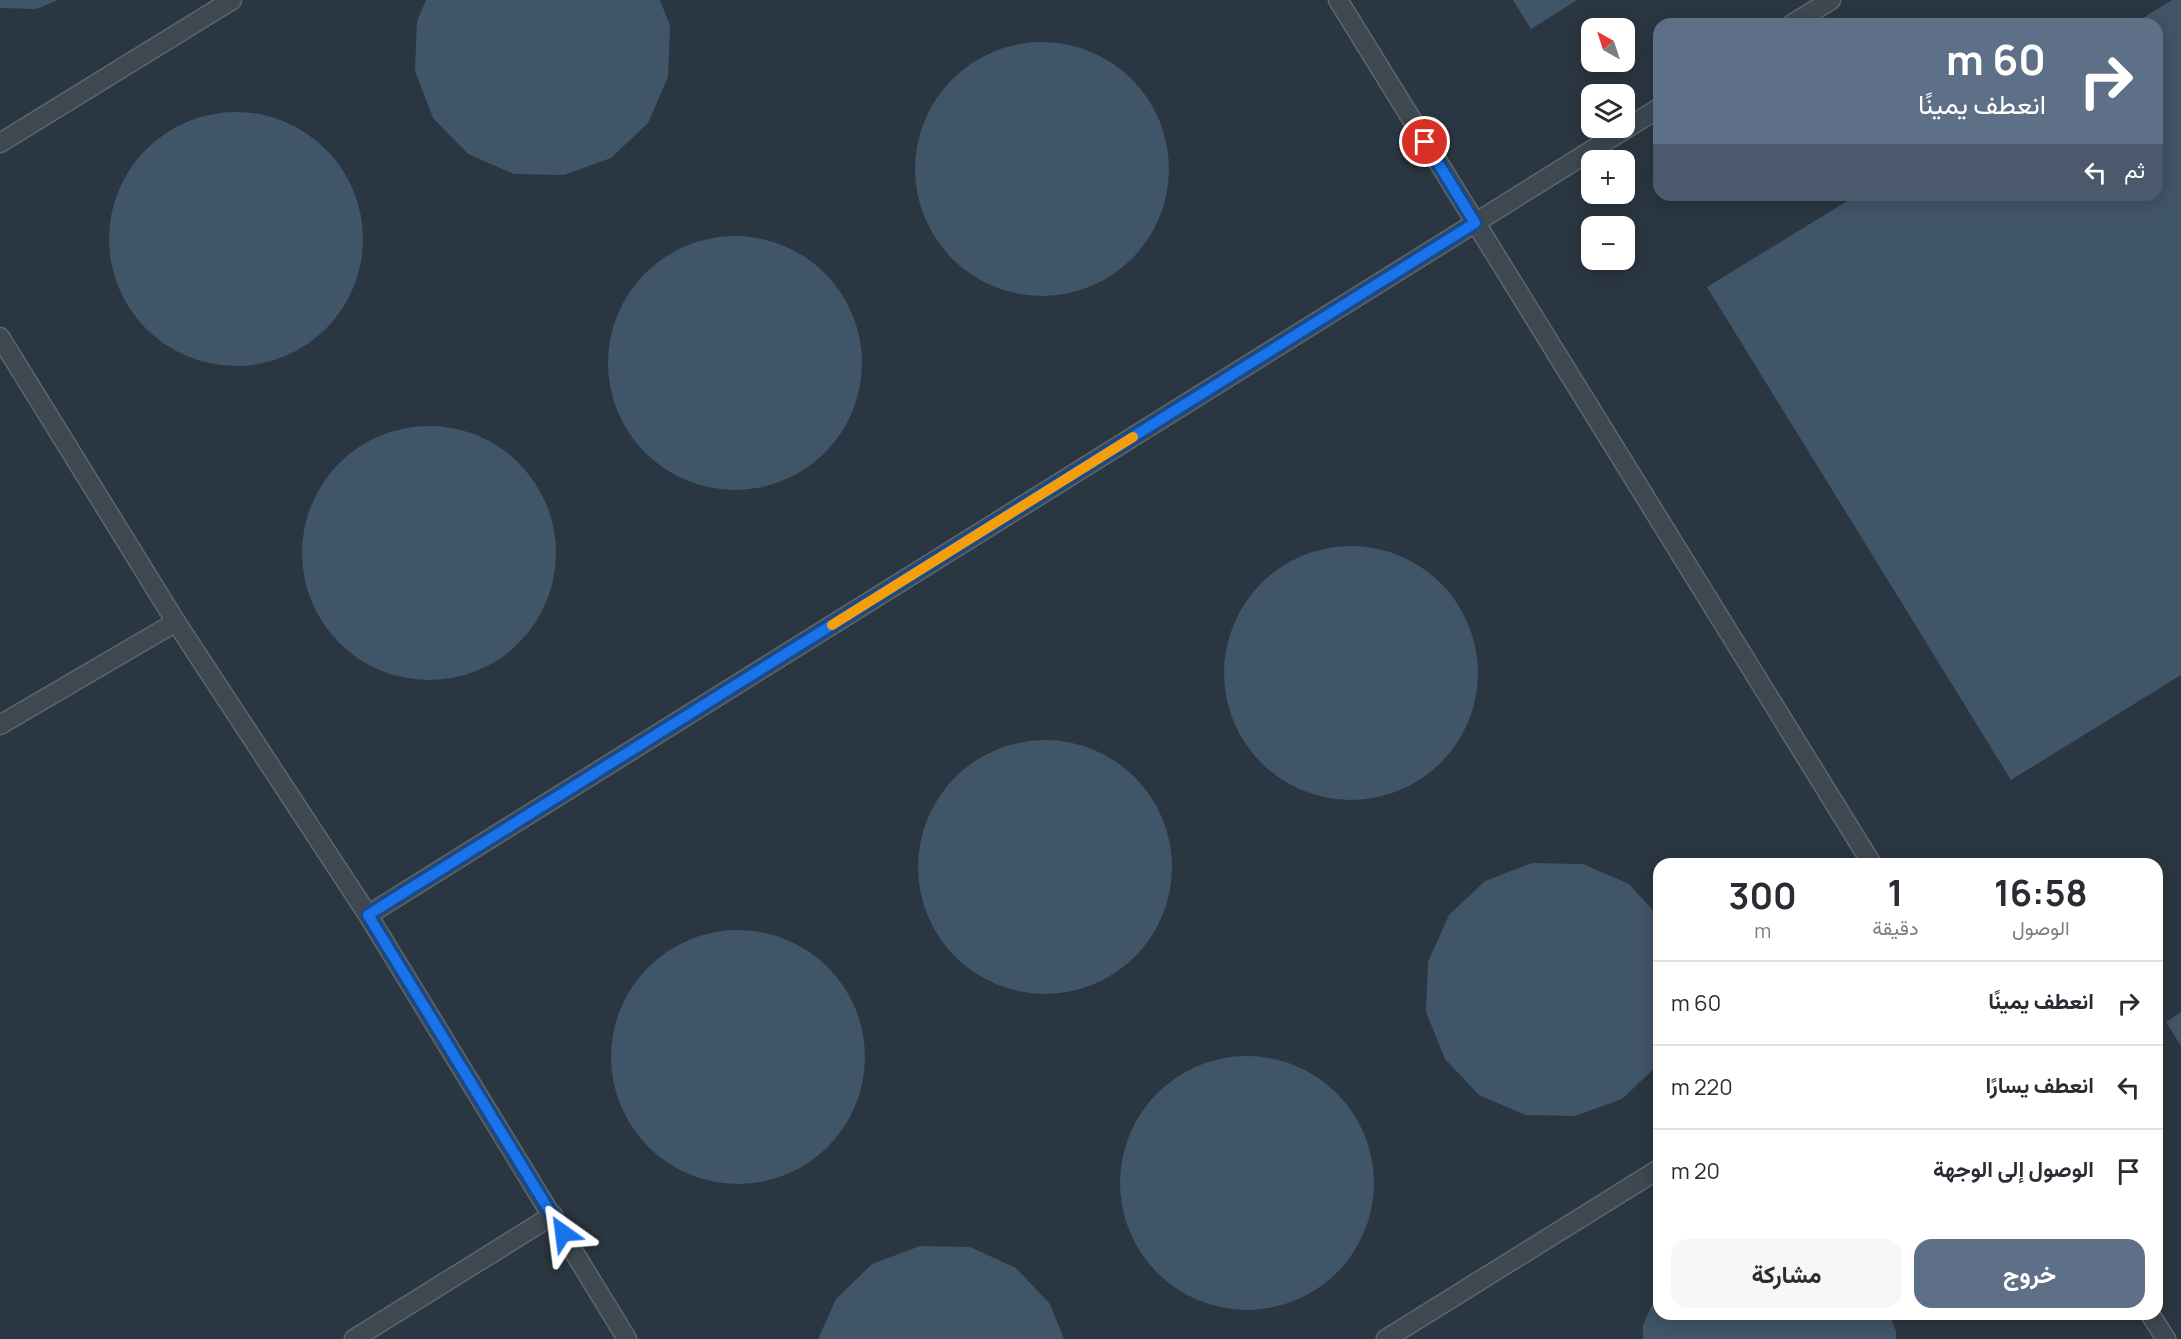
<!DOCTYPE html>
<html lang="ar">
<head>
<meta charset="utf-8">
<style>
	:root { --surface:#fff; --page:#f7f7f7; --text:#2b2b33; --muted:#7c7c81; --line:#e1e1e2; --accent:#5e7088 }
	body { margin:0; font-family:Manrope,Vazirmatn,sans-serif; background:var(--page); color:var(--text); direction:rtl; height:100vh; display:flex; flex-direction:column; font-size:22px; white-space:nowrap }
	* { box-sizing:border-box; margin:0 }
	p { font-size:20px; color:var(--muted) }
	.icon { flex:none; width:33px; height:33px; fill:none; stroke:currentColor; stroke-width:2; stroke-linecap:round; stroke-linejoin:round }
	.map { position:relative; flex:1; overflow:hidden; direction:ltr }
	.panel { position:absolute; left:1653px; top:858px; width:510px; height:462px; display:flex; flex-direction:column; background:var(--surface); border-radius:18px; box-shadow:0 3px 15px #0003; direction:rtl }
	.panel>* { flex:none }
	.guide { position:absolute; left:1653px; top:18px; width:510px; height:183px; border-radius:18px; box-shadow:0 3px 15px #0003; direction:rtl; background:#5e7088; color:#fff; overflow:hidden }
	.needle { width:39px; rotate:321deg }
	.tools { position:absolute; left:1581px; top:18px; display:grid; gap:12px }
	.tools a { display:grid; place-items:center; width:54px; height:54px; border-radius:12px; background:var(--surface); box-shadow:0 3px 15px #0003; font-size:30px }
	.pin { position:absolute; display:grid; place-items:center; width:51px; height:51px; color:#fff; margin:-26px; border:3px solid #fff; border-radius:50%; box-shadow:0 2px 6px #0007 }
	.me { position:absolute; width:66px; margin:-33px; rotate:329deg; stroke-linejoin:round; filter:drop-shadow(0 0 4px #0008) }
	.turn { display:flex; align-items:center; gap:21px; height:126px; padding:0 18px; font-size:27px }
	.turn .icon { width:78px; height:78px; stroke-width:2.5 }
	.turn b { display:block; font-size:42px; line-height:51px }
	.then { display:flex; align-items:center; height:57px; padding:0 18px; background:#0003; gap:12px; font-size:22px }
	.eta { display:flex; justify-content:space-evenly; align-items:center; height:102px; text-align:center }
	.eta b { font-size:36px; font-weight:700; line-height:42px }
	.cta { display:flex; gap:12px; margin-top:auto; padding:12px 18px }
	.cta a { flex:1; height:69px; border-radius:18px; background:var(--accent); color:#fff; font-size:24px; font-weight:700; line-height:69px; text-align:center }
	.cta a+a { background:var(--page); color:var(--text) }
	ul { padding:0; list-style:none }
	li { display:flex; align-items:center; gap:18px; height:84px; padding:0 18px; border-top:2px solid var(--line) }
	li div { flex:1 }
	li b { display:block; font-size:22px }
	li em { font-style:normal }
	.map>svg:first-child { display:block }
</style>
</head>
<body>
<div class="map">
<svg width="2181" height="1339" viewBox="0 0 2181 1339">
	<rect width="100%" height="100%" fill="#2a3641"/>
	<!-- water -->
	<path fill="#415568" d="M0,0H58L36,9L0,8Z
		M426,0H660L670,26L668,77L648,123L611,158L564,175L514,174L468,154L433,118L415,71L417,21Z
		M1513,0H1577L1531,29Z
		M2172,0H2181V675L2011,780L1707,287L1857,195H2157V24H2133Z
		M915 169a127 127 0 1 1 254 0a127 127 0 1 1-254 0Z
		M109 239a127 127 0 1 1 254 0a127 127 0 1 1-254 0Z
		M608 363a127 127 0 1 1 254 0a127 127 0 1 1-254 0Z
		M302 553a127 127 0 1 1 254 0a127 127 0 1 1-254 0Z
		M1224 673a127 127 0 1 1 254 0a127 127 0 1 1-254 0Z
		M918 867a127 127 0 1 1 254 0a127 127 0 1 1-254 0Z
		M1532,863L1583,864L1629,884L1659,917V1064L1622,1099L1575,1116L1525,1115L1479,1095L1445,1059L1426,1012L1428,962L1449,915L1485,881Z
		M611 1057a127 127 0 1 1 254 0a127 127 0 1 1-254 0Z
		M2181,1012V1046L2166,1022Z
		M1120 1183a127 127 0 1 1 254 0a127 127 0 1 1-254 0Z
		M920,1246L970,1247L1016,1268L1050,1304L1064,1339H818L836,1299L872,1264Z
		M1659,1289V1314H1889L1896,1331V1339H1643V1325Z"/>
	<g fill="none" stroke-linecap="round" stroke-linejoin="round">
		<!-- lane casing -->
		<g stroke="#5c666e" stroke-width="21">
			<path id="lane" d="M1338,0L1872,864
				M1792,24L1831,0
				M0,143L232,0
				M0,337L176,622L368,915L627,1339
				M0,725L176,622
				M368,915L1659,108
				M2150,1314L2166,1339
				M354,1339L553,1215
				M1386,1339L1659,1169"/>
		</g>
		<!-- lane -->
		<use href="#lane" stroke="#3e4851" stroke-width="18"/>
	</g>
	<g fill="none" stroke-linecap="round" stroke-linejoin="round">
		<!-- route casing -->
		<g stroke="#114b97" stroke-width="15">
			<path id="route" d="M563,1233L368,915L1475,223L1425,142"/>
		</g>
		<!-- route -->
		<use href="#route" stroke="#1a73e8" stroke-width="10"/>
		<!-- slow -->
		<path stroke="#f59e0b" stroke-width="10" d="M832,625L1133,437"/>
	</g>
</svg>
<div class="tools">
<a><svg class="needle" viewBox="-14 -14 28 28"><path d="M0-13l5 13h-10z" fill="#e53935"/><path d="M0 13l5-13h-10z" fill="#7c7c81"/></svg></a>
<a><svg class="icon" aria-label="layers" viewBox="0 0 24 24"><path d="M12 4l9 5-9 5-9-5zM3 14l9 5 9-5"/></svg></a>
<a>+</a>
<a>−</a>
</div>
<div class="pin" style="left:1425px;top:142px;background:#d93025"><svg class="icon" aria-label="arrive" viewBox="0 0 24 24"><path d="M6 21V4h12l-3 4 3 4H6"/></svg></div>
<svg class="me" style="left:563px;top:1233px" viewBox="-20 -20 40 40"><path d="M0-17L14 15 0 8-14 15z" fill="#1a73e8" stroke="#fff" stroke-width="4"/></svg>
<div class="guide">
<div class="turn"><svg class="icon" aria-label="right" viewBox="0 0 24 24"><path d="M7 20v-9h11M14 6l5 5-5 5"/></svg><div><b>60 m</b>انعطف يمينًا</div></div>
<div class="then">ثم<svg class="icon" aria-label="left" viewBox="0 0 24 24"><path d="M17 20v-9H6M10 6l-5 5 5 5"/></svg></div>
</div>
<section class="panel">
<div class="eta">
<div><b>16:58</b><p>الوصول</p></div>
<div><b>1</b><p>دقيقة</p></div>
<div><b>300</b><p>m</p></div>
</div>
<ul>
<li><svg class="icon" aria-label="right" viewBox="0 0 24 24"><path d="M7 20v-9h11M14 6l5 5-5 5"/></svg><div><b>انعطف يمينًا</b></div><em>60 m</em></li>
<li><svg class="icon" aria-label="left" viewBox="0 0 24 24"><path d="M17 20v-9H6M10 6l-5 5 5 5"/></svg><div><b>انعطف يسارًا</b></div><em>220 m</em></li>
<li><svg class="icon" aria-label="arrive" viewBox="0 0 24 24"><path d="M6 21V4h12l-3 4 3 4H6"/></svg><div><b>الوصول إلى الوجهة</b></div><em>20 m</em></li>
</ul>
<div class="cta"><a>خروج</a><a>مشاركة</a></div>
</section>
</div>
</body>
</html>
